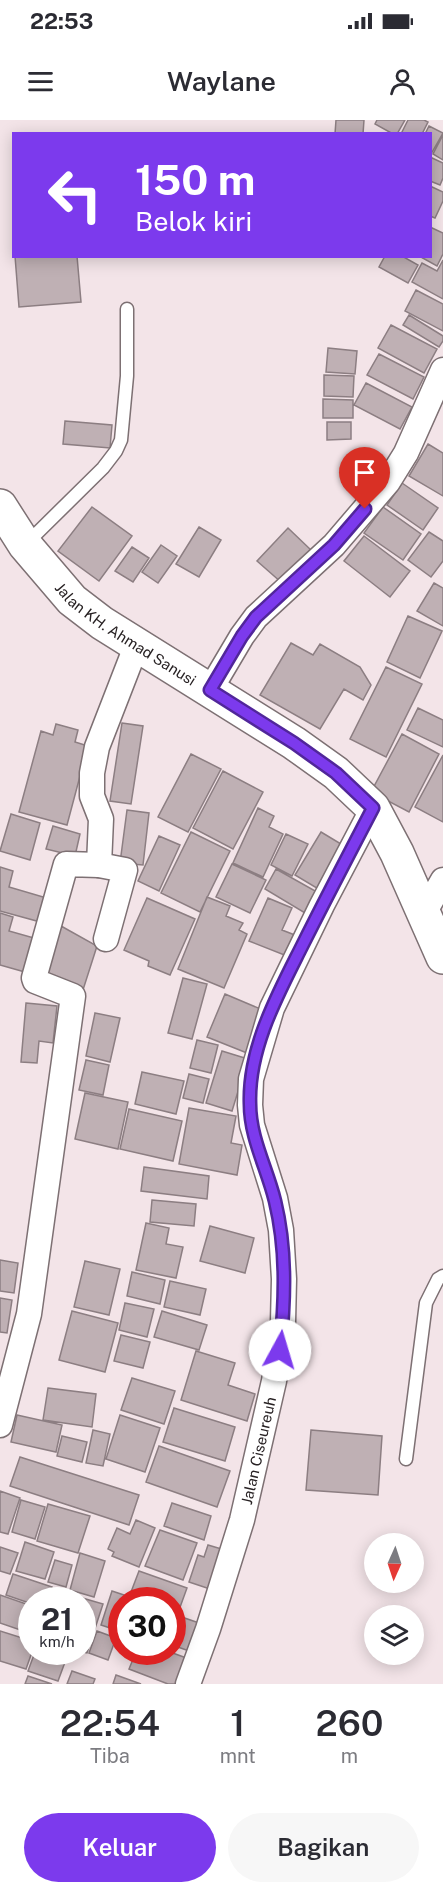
<!DOCTYPE html>
<html lang="id">
<head>
<meta charset="utf-8">
<style>
	:root { --surface:#fff; --page:#f7f7f7; --text:#2b2b33; --muted:#7c7c81; --accent:#7c3aed }
	body { margin:0; font-family:"Public Sans",sans-serif; background:var(--page); color:var(--text); height:100vh; display:flex; flex-direction:column; font-size:22px; white-space:nowrap }
	* { box-sizing:border-box; margin:0 }
	p { font-size:20px; color:var(--muted) }
	.icon { flex:none; width:33px; height:33px; fill:none; stroke:currentColor; stroke-width:2; stroke-linecap:round; stroke-linejoin:round }
	.map { position:relative; height:1564px; overflow:hidden }
	.panel { display:flex; flex-direction:column; background:var(--surface); flex:1 }
	.panel>* { flex:none }
	.guide { position:absolute; left:12px; top:12px; width:420px; height:126px; border-radius:0px; box-shadow:0 3px 15px #0003; background:#7c3aed; color:#fff; overflow:hidden }
	.needle { width:39px; rotate:183deg }
	.tools { position:absolute; left:364px; top:1413px; display:grid; gap:12px }
	.tools a { display:grid; place-items:center; width:60px; height:60px; border-radius:50%; background:var(--surface); box-shadow:0 3px 15px #0003; font-size:30px }
	.speed { position:absolute; left:18px; top:1467px; display:flex; gap:12px; font-size:30px; font-weight:700; text-align:center }
	.speed>* { display:grid; place-content:center; width:78px; height:78px; border-radius:50%; background:var(--surface); box-shadow:0 3px 15px #0003; line-height:1 }
	.speed small { font-size:15px; font-weight:400 }
	.speed .limit { border:9px solid #d22; background:#fff; color:#111 }
	.pin { position:absolute; display:grid; place-items:center; width:51px; height:51px; color:#fff; margin:-62px -26px; border-radius:50% 50% 50% 0; rotate:-45deg; box-shadow:0 0 6px #0007 }
	.pin .icon { rotate:45deg }
	.me { position:absolute; width:66px; margin:-33px; rotate:6deg; stroke-linejoin:round; filter:drop-shadow(0 0 4px #0008) }
	.turn { display:flex; align-items:center; gap:21px; height:126px; padding:0 24px; font-size:27px }
	.turn .icon { width:78px; height:78px; stroke-width:2.5 }
	.turn b { display:block; font-size:42px; line-height:51px }
	.eta { display:flex; justify-content:space-evenly; align-items:center; height:102px; text-align:center }
	.eta b { font-size:36px; font-weight:600; line-height:42px }
	.primary-button { display:flex; gap:12px; margin-top:auto; padding:12px 24px }
	.primary-button a { flex:1; height:69px; border-radius:36px; background:var(--accent); color:#fff; font-size:24px; font-weight:600; line-height:69px; text-align:center }
	.primary-button a+a { background:var(--page); color:var(--text) }
	.status { display:flex; justify-content:space-between; align-items:center; height:42px; padding:0 30px; background:var(--surface); direction:ltr }
	.status svg { height:16px; fill:currentColor }
	header { display:flex; justify-content:space-between; align-items:center; height:78px; padding:0 24px; background:var(--surface); font-size:27px; font-weight:600 }
	.map>svg:first-child { display:block }
</style>
</head>
<body>
<div class="status"><b>22:53</b><svg viewBox="0 0 49 12"><path d="M0 12V9h3v3zM5 12V6h3v6zM10 12V3h3v9zM15 12V0h3v12zM26 1h20v11H26zM47 4h2v5h-2z"/></svg></div>
<header><svg class="icon" aria-label="menu" viewBox="0 0 24 24"><path d="M4 6h16M4 12h16M4 18h16"/></svg>Waylane<svg class="icon" aria-label="person" viewBox="0 0 24 24"><circle cx="12" cy="8" r="4"/><path d="M4 21q1-7 8-7t8 7"/></svg></header>
<div class="map">
<svg width="443" height="1564" viewBox="0 0 443 1564">
	<rect width="100%" height="100%" fill="#f3e4e8"/>
	<!-- building -->
	<path fill="#bfb0b4" stroke="#8c7e82" stroke-width="1.5" d="M336,0H364L363,14H335Z
		M377,0H405L397,14H393L375,4Z
		M408,0H424L428,2L422,14H401Z
		M429,6L443,13L431,34L430,14H425Z
		M443,15V40L433,34Z
		M430,37L443,43V58L440,65L430,61Z
		M430,66L443,72V81L435,98L430,96Z
		M430,107L443,113V134L437,146L419,136H430Z
		M15,136H77L81,182L19,187Z
		M385,136H402L418,145L408,163L379,147Z
		M443,140V179L412,162L422,143L437,151Z
		M416,170L443,184V211L405,191Z
		M409,195L443,216V221L439,227L403,205Z
		M391,205L437,229L424,253L378,228Z
		M328,228L357,231L355,254L326,252Z
		M379,234L424,257L413,279L367,255Z
		M324,255L354,256L353,277L324,276Z
		M366,263L412,287L400,309L354,285Z
		M323,279L353,280V298H323Z
		M65,301L112,305L110,328L63,324Z
		M327,302H351V319L327,320Z
		M428,324L443,333V376L409,356Z
		M402,363L438,388L423,410L387,385Z
		M92,387L132,416L99,461L58,431Z
		M383,387L421,414L403,440L364,413Z
		M199,407L221,420L199,457L176,444Z
		M288,408L312,431L282,463L257,441Z
		M429,412L443,421V441L431,457L408,440Z
		M364,416L410,451L390,477L344,441Z
		M161,425L177,436L158,463L142,452Z
		M132,427L149,438L133,462L115,451Z
		M434,463L443,468V506L417,491Z
		M408,496L442,511L420,558L387,542Z
		M291,523L313,535L320,524L360,547L371,565L363,580L344,569L320,609L260,575Z
		M386,547L422,564L386,637L350,619Z
		M418,588L443,600V627L407,610Z
		M122,603L143,606L131,684L110,681Z
		M56,604L78,610L75,622L88,626L67,705L19,692L41,611L53,615Z
		M402,614L439,634L409,692L371,672Z
		M191,634L221,649L188,712L158,697Z
		M443,635V702L415,687Z
		M223,651L263,672L233,729L193,708Z
		M258,688L274,696L269,707L283,714L263,757L233,743Z
		M127,690L149,693L143,745L120,743Z
		M11,694L40,703L30,740L0,731Z
		M53,706L80,714L75,736L46,729Z
		M191,712L230,731L200,792L161,773Z
		M321,712L346,727L320,770L295,755Z
		M286,714L308,724L292,756L271,745Z
		M159,716L180,725L159,771L138,761Z
		M232,744L266,760L250,793L216,777Z
		M0,747L13,751L9,767L50,779L44,803L0,791Z
		M276,749L317,772L305,793L265,769Z
		M207,777L230,786L226,796L243,803L239,810L247,814L224,868L178,849Z
		M147,778L195,799L170,855L148,846L149,841L124,830Z
		M268,778L292,788L282,810L300,817L292,838L249,821Z
		M0,793L13,797L9,811L41,820L32,854L0,845Z
		M61,806L97,826L82,873L39,852Z
		M183,858L207,864L192,919L168,913Z
		M225,874L270,893L252,935L207,917Z
		M26,883L57,886L53,923L39,921L37,943L21,942Z
		M95,893L120,898L110,942L86,936Z
		M197,920L218,925L211,953L190,948Z
		M222,931L248,939L232,991L206,983Z
		M86,940L109,945L103,975L79,970Z
		M142,952L184,961L176,994L135,984Z
		M189,954L209,959L203,983L183,978Z
		M85,973L128,982L118,1029L75,1019Z
		M189,988L236,996L231,1023L242,1025L237,1055L179,1044Z
		M129,989L182,1001L173,1041L120,1029Z
		M144,1047L209,1056L207,1079L141,1071Z
		M152,1080L196,1084L194,1106L150,1102Z
		M146,1103L169,1108L166,1124L183,1127L176,1158L136,1150Z
		M210,1106L254,1118L245,1153L200,1141Z
		M0,1140L18,1143L14,1173L0,1171Z
		M85,1141L120,1149L109,1195L74,1187Z
		M132,1152L165,1160L160,1184L127,1176Z
		M170,1161L206,1169L200,1195L164,1187Z
		M0,1178L12,1180L7,1213L0,1212Z
		M125,1183L154,1189L147,1217L119,1210Z
		M72,1191L118,1203L105,1252L59,1240Z
		M162,1191L207,1205L199,1230L154,1217Z
		M121,1215L150,1222L143,1248L114,1241Z
		M196,1231L235,1243L228,1265L255,1274L247,1301L181,1280Z
		M132,1258L175,1271L164,1304L121,1290Z
		M48,1268L96,1274L92,1307L43,1300Z
		M174,1288L235,1307L225,1341L163,1322Z
		M17,1295L62,1305L56,1332L11,1322Z
		M120,1295L160,1308L145,1352L106,1339Z
		M93,1310L110,1314L103,1346L86,1343Z
		M311,1310L382,1316L378,1375L306,1370Z
		M62,1316L87,1322L82,1342L57,1336Z
		M159,1326L230,1351L217,1387L146,1362Z
		M20,1337L139,1375L129,1405L10,1366Z
		M0,1371L20,1378L8,1414L0,1412Z
		M21,1380L45,1387L35,1419L12,1412Z
		M172,1383L211,1396L204,1420L164,1406Z
		M48,1384L90,1396L78,1433L37,1421Z
		M136,1400L155,1408L139,1447L112,1436L114,1432L108,1429L117,1408L130,1414Z
		M160,1410L197,1423L183,1460L145,1446Z
		M25,1422L54,1432L45,1459L16,1451Z
		M208,1425L225,1430L213,1470L189,1462L198,1435L204,1437Z
		M0,1427L18,1433L10,1454L0,1451Z
		M80,1433L105,1441L94,1477L70,1470Z
		M55,1440L72,1445L66,1467L48,1462Z
		M139,1451L187,1468L179,1490L172,1487V1480H154L131,1472Z
		M13,1454L52,1467L47,1480H32V1484L6,1475Z
		M112,1471L139,1480H122V1512L101,1505Z
		M0,1475L32,1486V1514L0,1503Z
		M72,1475L103,1484L87,1533L82,1532V1480H70Z
		M173,1494L202,1504L192,1532L172,1525Z
		M0,1511L32,1521V1532L26,1549L0,1541Z
		M97,1511L116,1518L108,1540L89,1533Z
		M35,1532H60L68,1534L58,1561L28,1551Z
		M136,1532H170L192,1540L183,1564H168L129,1549Z
		M72,1551L95,1559L93,1564H67Z
		M116,1555L141,1564H113Z
		M28,1556L52,1564H25Z"/>
	<g fill="none" stroke-linecap="round" stroke-linejoin="round">
		<!-- service casing -->
		<g stroke="#7d7073" stroke-width="15">
			<path id="service" d="M27,423L103,348L116,331L121,320L127,256V189
				M406,1339L426,1183L438,1159L443,1156"/>
		</g>
		<!-- minor casing -->
		<g stroke="#7d7073" stroke-width="27">
			<g id="minor">
				<path d="M210,570L242,516L256,497L334,425L388,362L406,333L443,250"/>
				<path d="M424,793L443,760"/>
				<path d="M106,819L125,750L99,745L101,699L92,676V653L97,627L137,524"/>
				<path d="M0,1305L29,1194L73,876L35,861L34,858L66,744L99,745"/>
				<path id="s1" d="M188,1564L208,1509L242,1400L274,1261L283,1202L284,1159L281,1110L275,1078L252,1005L250,985L251,959L272,888L322,785L373,688"/>
			</g>
		</g>
		<!-- trunk casing -->
		<g stroke="#7d7073" stroke-width="36">
			<g id="trunk">
				<path id="s2" d="M0,386L25,425L72,480L102,503L294,623L336,653L373,688L397,733L443,837"/>
			</g>
		</g>
		<!-- service -->
		<use href="#service" stroke="#fff" stroke-width="12"/>
		<!-- minor -->
		<use href="#minor" stroke="#fff" stroke-width="24"/>
		<!-- trunk -->
		<use href="#trunk" stroke="#fff" stroke-width="33"/>
	</g>
	<g fill="none" stroke-linecap="round" stroke-linejoin="round">
		<!-- route casing -->
		<g stroke="#51269a" stroke-width="15">
			<path id="route" d="M280,1230C285,1180 287,1130 275,1081C267,1048 250,1018 250,984C248,928 278,874 302,826C325,780 349,734 373,688L336,653L294,623L210,570L242,516L256,497L334,425L365,389"/>
		</g>
		<!-- route -->
		<use href="#route" stroke="#7c3aed" stroke-width="10"/>
	</g>
	<g text-anchor="middle" dominant-baseline="central" stroke-width="6" stroke-linejoin="round" paint-order="stroke">
		<!-- street labels -->
		<g font-size="15" fill="#282224" stroke="#fff2f5">
			<text stroke="none"><textPath href="#s2" startOffset="182">Jalan KH. Ahmad Sanusi</textPath></text>
			<text stroke="none"><textPath href="#s1" startOffset="244">Jalan Ciseureuh</textPath></text>
		</g>
	</g>
</svg>
<div class="tools">
<a><svg class="needle" viewBox="-14 -14 28 28"><path d="M0-13l5 13h-10z" fill="#e53935"/><path d="M0 13l5-13h-10z" fill="#7c7c81"/></svg></a>
<a><svg class="icon" aria-label="layers" viewBox="0 0 24 24"><path d="M12 4l9 5-9 5-9-5zM3 14l9 5 9-5"/></svg></a>
</div>
<div class="speed"><div>21<small>km/h</small></div><div class="limit">30</div></div>
<div class="pin" style="left:365px;top:389px;background:#d93025"><svg class="icon" aria-label="arrive" viewBox="0 0 24 24"><path d="M6 21V4h12l-3 4 3 4H6"/></svg></div>
<svg class="me" style="left:280px;top:1230px" viewBox="-20 -20 40 40"><circle r="19" fill="#fff"/><path d="M0-13L10 11 0 6-10 11z" fill="#7c3aed"/></svg>
<div class="guide">
<div class="turn"><svg class="icon" aria-label="left" viewBox="0 0 24 24"><path d="M17 20v-9H6M10 6l-5 5 5 5"/></svg><div><b>150 m</b>Belok kiri</div></div>
</div>
</div>
<section class="panel">
<div class="eta">
<div><b>22:54</b><p>Tiba</p></div>
<div><b>1</b><p>mnt</p></div>
<div><b>260</b><p>m</p></div>
</div>
<div class="primary-button"><a>Keluar</a><a>Bagikan</a></div>
</section>
</body>
</html>
